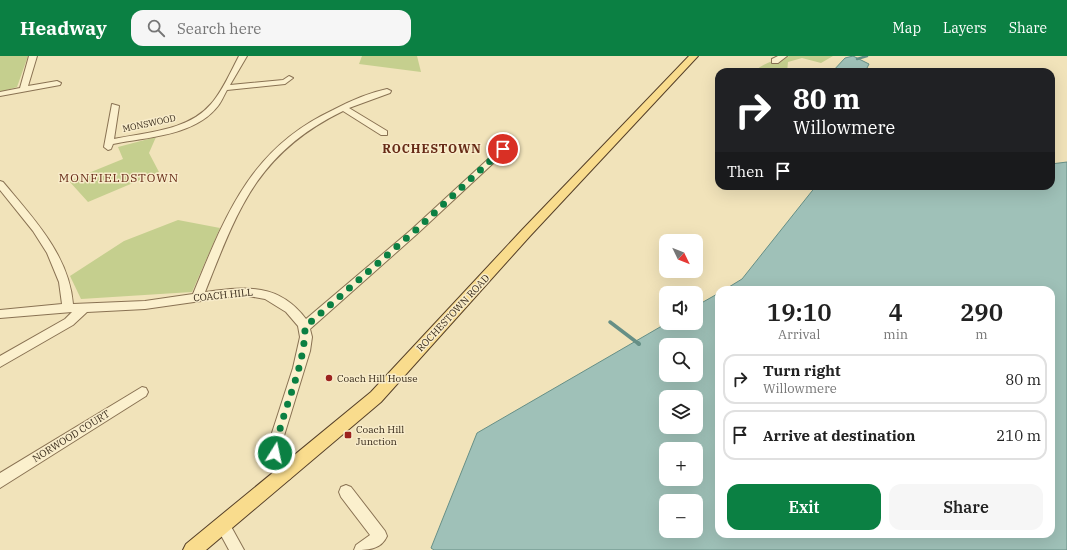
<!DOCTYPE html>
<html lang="en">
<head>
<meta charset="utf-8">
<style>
	:root { --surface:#fff; --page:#f6f6f6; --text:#222; --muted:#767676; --line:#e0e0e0; --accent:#0b8043 }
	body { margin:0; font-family:"IBM Plex Serif",serif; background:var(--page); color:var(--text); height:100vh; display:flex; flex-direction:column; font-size:15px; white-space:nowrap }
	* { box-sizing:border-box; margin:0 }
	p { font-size:13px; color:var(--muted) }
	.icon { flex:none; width:22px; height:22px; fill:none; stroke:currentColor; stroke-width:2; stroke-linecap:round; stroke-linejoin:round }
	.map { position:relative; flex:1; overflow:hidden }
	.drawer { position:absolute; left:715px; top:230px; width:340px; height:252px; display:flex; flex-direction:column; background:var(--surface); border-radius:12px; box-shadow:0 4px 16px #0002 }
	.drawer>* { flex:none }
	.top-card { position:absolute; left:715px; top:12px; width:340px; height:122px; border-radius:12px; box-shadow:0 4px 16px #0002; background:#202124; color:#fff; overflow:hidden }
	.needle { width:26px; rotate:133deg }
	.buttons { position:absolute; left:659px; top:178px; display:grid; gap:8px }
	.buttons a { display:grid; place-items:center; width:44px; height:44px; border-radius:8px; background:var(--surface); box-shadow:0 4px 16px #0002; font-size:20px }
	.pin { position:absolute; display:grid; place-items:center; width:34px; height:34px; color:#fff; margin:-17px; border:2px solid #fff; border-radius:50%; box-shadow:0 1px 4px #0007 }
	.me { position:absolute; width:44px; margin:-22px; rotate:10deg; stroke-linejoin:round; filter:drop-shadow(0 0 3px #0008) }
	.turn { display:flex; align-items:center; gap:14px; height:84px; padding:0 12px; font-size:18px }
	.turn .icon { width:52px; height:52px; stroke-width:2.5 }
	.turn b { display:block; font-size:28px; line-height:34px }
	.then { display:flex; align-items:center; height:38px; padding:0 12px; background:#0003; gap:8px; font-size:15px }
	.eta { display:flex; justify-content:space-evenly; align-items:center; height:68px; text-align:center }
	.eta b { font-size:24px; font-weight:600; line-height:28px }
	.action { display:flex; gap:8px; margin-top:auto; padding:8px 12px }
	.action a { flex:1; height:46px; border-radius:12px; background:var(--accent); color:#fff; font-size:16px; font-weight:600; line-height:46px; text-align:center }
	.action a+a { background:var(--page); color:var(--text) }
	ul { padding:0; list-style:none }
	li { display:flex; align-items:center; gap:12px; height:50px; margin:0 8px 6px; padding:0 4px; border:2px solid var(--line); border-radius:12px }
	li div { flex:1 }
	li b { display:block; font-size:15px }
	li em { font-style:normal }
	header { display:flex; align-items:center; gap:24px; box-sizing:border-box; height:56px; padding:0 20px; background:var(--accent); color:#fff }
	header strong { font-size:19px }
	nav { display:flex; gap:22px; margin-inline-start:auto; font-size:14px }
	.search { width:280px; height:36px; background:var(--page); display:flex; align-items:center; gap:10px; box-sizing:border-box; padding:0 14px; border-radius:12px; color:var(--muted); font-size:15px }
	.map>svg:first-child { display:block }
</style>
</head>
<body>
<header>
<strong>Headway</strong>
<div class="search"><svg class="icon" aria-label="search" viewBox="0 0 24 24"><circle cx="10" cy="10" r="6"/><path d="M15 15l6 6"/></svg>Search here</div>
<nav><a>Map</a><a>Layers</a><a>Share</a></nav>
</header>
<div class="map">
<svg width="1067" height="494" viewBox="0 0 1067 494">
	<rect width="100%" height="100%" fill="#f1e3ba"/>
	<!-- green -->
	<path fill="#c5cf8e" d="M0,0H28L17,31L0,36Z
		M362,0H417L421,16L359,8Z
		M789,0H833L821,7L802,2L788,6L787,16H757L756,14C766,6 776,4 789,0Z
		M156,81L149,97L159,116L88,146L69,125L123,103L118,91Z
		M178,164L220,172L192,236L81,243L70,220L124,185Z"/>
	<!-- water -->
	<path fill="#9fc1b8" stroke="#668f86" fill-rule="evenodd" d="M853,0L869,8L865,16H832L845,2Z
		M1067,106V494H434L431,492L477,377L667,267H696V250L719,237V478H1051V234H724L742,223L816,130H1051V108ZM666,289H696V319H666ZM666,341H696V371H666ZM666,393H696V423H666ZM666,445H696V475H666Z"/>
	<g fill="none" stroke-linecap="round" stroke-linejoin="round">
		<!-- stream-far2 -->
		<path stroke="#668f86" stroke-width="2.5" d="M857,3L867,0"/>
		<!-- stream-far1 -->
		<path stroke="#668f86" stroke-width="3.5" d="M610,266L639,288"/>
		<!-- stream -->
		<path stroke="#668f86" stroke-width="4" d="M638,287L639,288"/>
		<!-- minor casing -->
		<g stroke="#897253" stroke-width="2">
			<path id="minor" d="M29,0H37L28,30L57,25L61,27L60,29L0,40V36L20,32Z
				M239,0H247L230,29L283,24L289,20L293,22L285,28L227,34C224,39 222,45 218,50C195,80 147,81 113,88L111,93L108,94L104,91L112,48L119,50L114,83C146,76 188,75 211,48C222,36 231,15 239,0Z
				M778,0H787L778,7H772V3Z
				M387,33L391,35L390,37L349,52L387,75V79H381L343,55C257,97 238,153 205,236C245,231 278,226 306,263L411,174L509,84H515L516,86L417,178L310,273L312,281L310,295L283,383L282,399L292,418L290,423L285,425L280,423L269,399L270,383L293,312L300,281L298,270L286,256L265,243L243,239L145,253L87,256L73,269L0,311V300L65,263L72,256L0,262V254L62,248L59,226L47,197L33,175L0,134V125L3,126C33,162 69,199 73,248L145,245L193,238C226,158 250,93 333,54C350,45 368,37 387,33Z
				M142,331L146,332L148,336L146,340L0,432V417Z
				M346,429L351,431L385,475L387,480C381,494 367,494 354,494L356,489L370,479L341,441L339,436L341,431Z
				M223,463L228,465L244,494H229L216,470L218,465Z"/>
		</g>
		<!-- major casing -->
		<g stroke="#553f28" stroke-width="2">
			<path id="major" d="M689,0H698L530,180L381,346L206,494H183L186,488L371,336L522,174Z"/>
		</g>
		<!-- minor -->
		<use href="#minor" fill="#fbf0cd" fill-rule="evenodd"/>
		<!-- major -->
		<use href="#major" fill="#f9dc8d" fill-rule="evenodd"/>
	</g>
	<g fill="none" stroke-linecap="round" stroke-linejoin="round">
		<!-- route -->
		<path stroke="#0b8043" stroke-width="7" stroke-dasharray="0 12.6" d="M275,397C281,354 305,314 305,271L417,173L503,93"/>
	</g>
	<!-- markers -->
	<g fill="#9c231f" stroke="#f8ecca" stroke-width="1.5">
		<circle cx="329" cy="322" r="4"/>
		<rect x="344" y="375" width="8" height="8" rx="2"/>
	</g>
	<g text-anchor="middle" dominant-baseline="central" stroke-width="3" stroke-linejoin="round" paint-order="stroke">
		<!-- far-street labels -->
		<g font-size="9" fill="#362919" stroke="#f8ecca">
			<text transform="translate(149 67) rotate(-12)">MONSWOOD</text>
		</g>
		<!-- street labels -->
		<g font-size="10" fill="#362919" stroke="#f8ecca">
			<text transform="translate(223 239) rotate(-6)">COACH HILL</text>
			<text transform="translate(453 257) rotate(-47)">ROCHESTOWN ROAD</text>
			<text transform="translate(71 380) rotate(-32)">NORWOOD COURT</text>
		</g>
		<!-- poi labels -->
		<g font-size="10" fill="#362919" stroke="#f8ecca" text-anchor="start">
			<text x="337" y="322">Coach Hill House</text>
			<text x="356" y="373">Coach Hill<tspan x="356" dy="12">Junction</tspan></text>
		</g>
		<!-- far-district labels -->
		<g font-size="12" font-weight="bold" letter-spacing="1" fill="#662a16" stroke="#f8ecca">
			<text x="432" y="92">ROCHESTOWN</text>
		</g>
		<!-- quarter labels -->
		<g font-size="12" letter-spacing="1" fill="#662a16" stroke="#f8ecca">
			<text x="119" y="121">MONFIELDSTOWN</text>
		</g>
	</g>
</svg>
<div class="buttons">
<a><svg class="needle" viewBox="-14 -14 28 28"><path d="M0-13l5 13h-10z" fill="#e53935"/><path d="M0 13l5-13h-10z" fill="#767676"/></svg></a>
<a><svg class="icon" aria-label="sound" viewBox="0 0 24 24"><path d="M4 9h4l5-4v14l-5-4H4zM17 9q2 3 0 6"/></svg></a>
<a><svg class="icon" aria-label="search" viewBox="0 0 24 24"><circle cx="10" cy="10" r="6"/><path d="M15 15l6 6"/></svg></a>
<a><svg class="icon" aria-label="layers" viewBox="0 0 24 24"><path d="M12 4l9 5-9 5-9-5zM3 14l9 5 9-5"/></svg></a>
<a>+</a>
<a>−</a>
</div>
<div class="pin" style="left:503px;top:93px;background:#d93025"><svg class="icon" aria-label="arrive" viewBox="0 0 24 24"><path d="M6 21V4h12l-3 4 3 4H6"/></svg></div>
<svg class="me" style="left:275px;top:397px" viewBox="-20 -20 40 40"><circle r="17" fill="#0b8043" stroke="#fff" stroke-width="3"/><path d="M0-11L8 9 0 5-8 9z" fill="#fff"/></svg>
<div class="top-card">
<div class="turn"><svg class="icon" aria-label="right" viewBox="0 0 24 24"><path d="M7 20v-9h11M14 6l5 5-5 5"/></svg><div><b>80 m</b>Willowmere</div></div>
<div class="then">Then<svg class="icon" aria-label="arrive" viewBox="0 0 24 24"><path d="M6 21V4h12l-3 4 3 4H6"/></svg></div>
</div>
<section class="drawer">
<div class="eta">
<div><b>19:10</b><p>Arrival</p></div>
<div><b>4</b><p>min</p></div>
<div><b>290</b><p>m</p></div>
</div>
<ul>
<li><svg class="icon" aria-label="right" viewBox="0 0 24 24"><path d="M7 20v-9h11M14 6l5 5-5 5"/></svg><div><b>Turn right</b><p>Willowmere</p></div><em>80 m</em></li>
<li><svg class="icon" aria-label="arrive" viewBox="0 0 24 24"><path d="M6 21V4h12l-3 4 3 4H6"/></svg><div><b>Arrive at destination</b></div><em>210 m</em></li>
</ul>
<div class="action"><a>Exit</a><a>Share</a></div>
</section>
</div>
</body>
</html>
